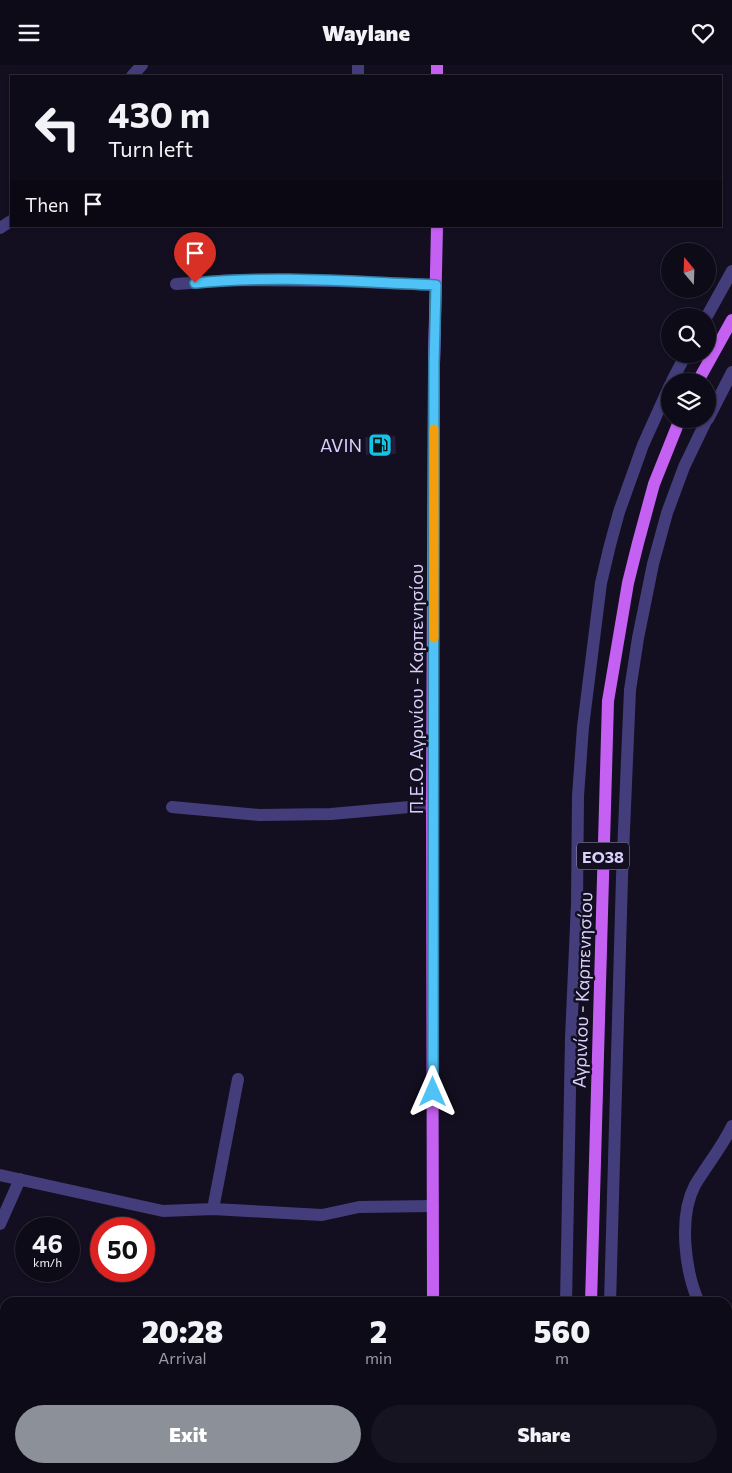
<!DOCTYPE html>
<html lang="en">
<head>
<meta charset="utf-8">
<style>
	:root { --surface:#0e0b18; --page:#171421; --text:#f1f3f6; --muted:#9b9ba2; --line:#2e2b37; --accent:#8c9099 }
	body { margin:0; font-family:Commissioner,sans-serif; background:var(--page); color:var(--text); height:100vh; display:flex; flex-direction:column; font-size:19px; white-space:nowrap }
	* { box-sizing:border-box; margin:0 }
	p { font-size:16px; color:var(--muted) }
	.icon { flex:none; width:28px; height:28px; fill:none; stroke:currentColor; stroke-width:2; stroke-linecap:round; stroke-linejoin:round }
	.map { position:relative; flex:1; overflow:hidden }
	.details { position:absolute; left:0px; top:1232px; width:732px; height:176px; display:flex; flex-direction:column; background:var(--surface); border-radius:15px 15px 0 0; box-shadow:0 1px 4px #0004,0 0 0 1px var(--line) }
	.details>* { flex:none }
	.top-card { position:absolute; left:10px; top:10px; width:712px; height:152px; border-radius:0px; box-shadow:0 1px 4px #0004,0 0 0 1px var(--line); background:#0e0b18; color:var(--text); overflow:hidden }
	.needle { width:32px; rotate:341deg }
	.buttons { position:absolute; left:661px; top:178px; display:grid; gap:10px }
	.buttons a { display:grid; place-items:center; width:55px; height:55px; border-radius:50%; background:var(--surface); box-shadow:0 1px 4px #0004,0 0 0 1px var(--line); font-size:25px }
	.speed { position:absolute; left:15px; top:1152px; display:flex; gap:10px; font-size:25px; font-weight:700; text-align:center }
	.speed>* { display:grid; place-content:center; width:65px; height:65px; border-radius:50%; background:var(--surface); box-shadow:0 1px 4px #0004,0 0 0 1px var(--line); line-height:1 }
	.speed small { font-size:12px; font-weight:400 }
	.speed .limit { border:8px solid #d22; background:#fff; color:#111 }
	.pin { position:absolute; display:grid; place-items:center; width:42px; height:42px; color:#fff; margin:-51px -21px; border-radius:50% 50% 50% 0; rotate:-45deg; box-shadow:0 0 5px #0007 }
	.pin .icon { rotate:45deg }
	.me { position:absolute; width:55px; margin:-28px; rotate:0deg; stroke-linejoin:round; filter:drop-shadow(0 0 4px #0008) }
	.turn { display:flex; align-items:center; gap:18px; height:105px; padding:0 15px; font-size:22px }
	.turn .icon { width:65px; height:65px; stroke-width:2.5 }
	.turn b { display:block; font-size:35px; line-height:42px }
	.then { display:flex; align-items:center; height:48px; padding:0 15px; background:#0003; gap:10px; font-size:19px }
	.eta { display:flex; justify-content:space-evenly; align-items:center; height:85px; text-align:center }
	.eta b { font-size:30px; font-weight:800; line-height:35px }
	.action { display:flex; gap:10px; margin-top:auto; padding:10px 15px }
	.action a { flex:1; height:58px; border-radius:30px; background:var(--accent); color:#fff; font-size:20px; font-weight:800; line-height:58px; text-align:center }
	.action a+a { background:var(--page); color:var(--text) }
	header { display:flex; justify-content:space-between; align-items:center; height:65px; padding:0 15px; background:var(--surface); font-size:22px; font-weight:800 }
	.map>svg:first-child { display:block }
</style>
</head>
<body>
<header><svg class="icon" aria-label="menu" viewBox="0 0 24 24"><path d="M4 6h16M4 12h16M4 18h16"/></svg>Waylane<svg class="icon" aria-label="heart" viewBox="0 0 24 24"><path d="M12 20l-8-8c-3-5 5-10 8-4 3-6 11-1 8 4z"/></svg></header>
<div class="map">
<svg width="732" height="1408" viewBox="0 0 732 1408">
	<rect width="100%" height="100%" fill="#130f20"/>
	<!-- building -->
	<path fill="#261c3f" d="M395,371L396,389L366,390L365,372Z"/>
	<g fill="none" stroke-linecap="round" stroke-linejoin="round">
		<!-- minor -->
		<path stroke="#433e7b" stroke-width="12" d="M132,11L142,0
			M358,11V0
			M0,163L11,156
			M176,219L233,215L337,216L436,220
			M707,251L732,206
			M672,316L686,289
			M708,354L732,307
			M172,742L259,750L331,749L432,740
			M0,1110L163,1146L213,1144L322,1150L359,1142L433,1141
			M213,1144L238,1014
			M0,1159L20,1114
			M566,1238L571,973L577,838L578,731L583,662L601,518L610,480L619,447L643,380L670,320
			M610,1238L622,812L630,625L638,573L653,499L667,448L684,402L707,354
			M699,1238C685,1206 678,1152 695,1120C707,1100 722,1082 732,1061
			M728,1290L732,1300
			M390,1408L422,1404
			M565,1408V1404
			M605,1408V1404"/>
		<!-- major -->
		<path stroke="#c561f2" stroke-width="12" d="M437,0V11
			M698,316L732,255
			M433,1238L432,740L434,299L437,161
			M591,1238L608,636L628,518L638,478L654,419L680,354
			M428,1408L429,1404
			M586,1408V1404"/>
	</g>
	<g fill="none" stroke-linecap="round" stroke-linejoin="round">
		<!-- route casing -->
		<g stroke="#337fa1" stroke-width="12">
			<path id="route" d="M195,218C275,210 356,217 436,220L434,299L433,1027"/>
		</g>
		<!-- route -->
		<use href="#route" stroke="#4fc3f7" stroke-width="9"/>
		<!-- slow -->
		<path stroke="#f59e0b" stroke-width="9" d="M434,573V364"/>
	</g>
	<!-- icons -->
	<defs>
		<g id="fuel-square" transform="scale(1.25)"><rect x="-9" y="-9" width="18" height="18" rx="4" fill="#12c5e6" stroke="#130f20"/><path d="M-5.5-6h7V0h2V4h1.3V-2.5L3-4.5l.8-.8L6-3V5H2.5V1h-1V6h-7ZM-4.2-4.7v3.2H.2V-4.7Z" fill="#111"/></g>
	</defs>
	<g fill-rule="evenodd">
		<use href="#fuel-square" x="380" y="380"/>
	</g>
	<g text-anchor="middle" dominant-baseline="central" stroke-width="5" stroke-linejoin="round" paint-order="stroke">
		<!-- shield labels -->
		<rect fill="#130f20" stroke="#9e97b9" stroke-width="1" x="577" y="777.5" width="52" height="27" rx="4"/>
		<g font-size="16" font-weight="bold" fill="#d9d1fb">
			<text x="603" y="791">ΕΟ38</text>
		</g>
		<!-- poi labels -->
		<g font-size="18" fill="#d9d1fb" stroke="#130f20" text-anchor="end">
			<text x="362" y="380">AVIN</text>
		</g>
		<!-- street labels -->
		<g font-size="18" fill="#d9d1fb" stroke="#130f20">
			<text transform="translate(416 624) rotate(-90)">Π.Ε.Ο. Αγρινίου - Καρπενησίου</text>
			<text transform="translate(582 925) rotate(-88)">Αγρινίου - Καρπενησίου</text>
		</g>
	</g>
</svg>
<div class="buttons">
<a><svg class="needle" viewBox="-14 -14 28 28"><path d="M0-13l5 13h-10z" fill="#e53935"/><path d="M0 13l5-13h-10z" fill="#9b9ba2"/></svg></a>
<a><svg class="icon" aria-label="search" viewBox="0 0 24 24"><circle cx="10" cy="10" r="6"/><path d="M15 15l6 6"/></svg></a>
<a><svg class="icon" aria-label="layers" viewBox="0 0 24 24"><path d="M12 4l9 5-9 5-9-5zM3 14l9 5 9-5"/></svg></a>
</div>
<div class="speed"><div>46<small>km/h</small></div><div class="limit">50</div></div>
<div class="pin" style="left:195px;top:218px;background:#d93025"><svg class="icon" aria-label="arrive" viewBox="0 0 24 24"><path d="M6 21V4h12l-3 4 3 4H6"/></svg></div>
<svg class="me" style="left:433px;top:1027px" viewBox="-20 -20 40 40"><path d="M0-17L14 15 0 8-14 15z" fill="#4fc3f7" stroke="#fff" stroke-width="4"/></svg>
<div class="top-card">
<div class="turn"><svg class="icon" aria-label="left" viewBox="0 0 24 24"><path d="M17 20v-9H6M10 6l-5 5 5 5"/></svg><div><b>430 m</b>Turn left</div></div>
<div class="then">Then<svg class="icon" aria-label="arrive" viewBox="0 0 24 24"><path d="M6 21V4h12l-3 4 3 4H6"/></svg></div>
</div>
<section class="details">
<div class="eta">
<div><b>20:28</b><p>Arrival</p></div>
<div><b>2</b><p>min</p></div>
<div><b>560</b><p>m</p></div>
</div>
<div class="action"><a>Exit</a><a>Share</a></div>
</section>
</div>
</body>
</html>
